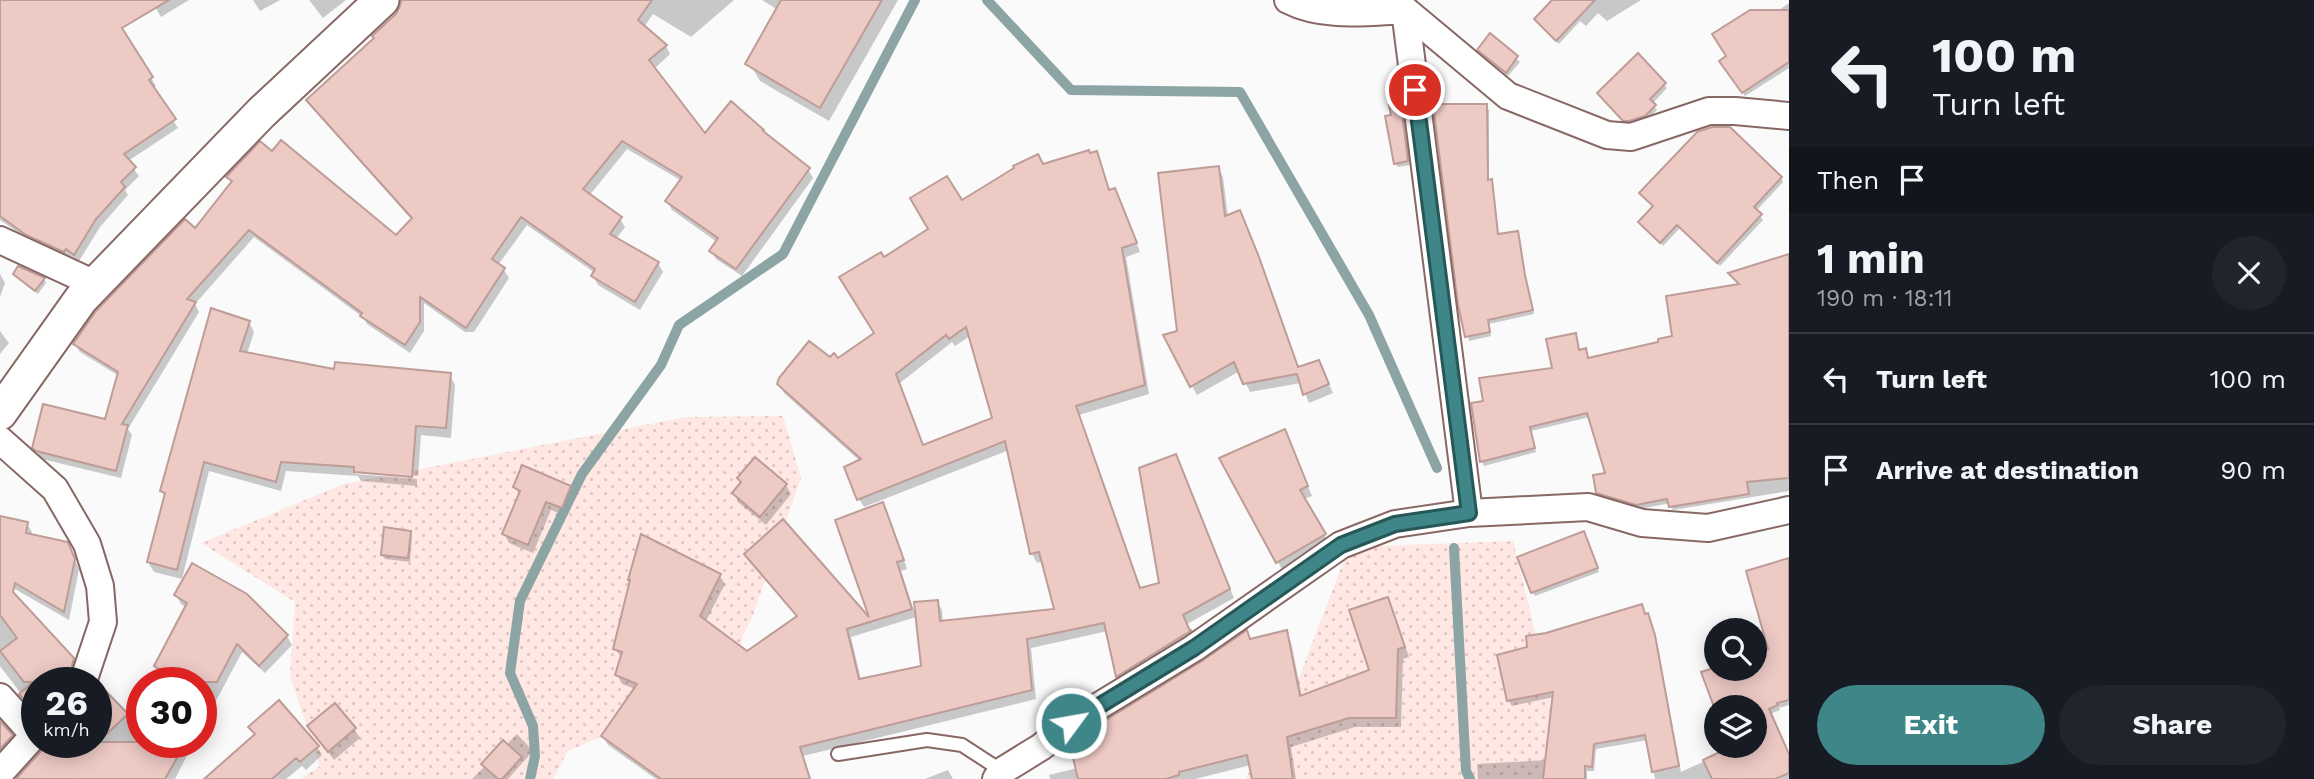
<!DOCTYPE html>
<html lang="en">
<head>
<meta charset="utf-8">
<style>
	:root { --surface:#171b24; --page:#20242c; --text:#f1f3f6; --muted:#9ea1a6; --line:#363941; --accent:#3e8687 }
	body { margin:0; font-family:"Work Sans",sans-serif; background:var(--page); color:var(--text); height:100vh; display:flex; flex-direction:column; font-size:26px; white-space:nowrap }
	* { box-sizing:border-box; margin:0 }
	p { font-size:23px; color:var(--muted) }
	.icon { flex:none; width:38px; height:38px; fill:none; stroke:currentColor; stroke-width:2; stroke-linecap:round; stroke-linejoin:round }
	.map { position:relative; flex:1; overflow:hidden }
	.details { display:flex; flex-direction:column; background:var(--surface); width:525px }
	.details>* { flex:none }
	.hud { background:#171b24; color:var(--text); overflow:hidden }
	.controls { position:absolute; left:1704px; top:618px; display:grid; gap:14px }
	.controls a { display:grid; place-items:center; width:63px; height:63px; border-radius:50%; background:var(--surface); box-shadow:0 4px 18px #0003; font-size:35px }
	.speed { position:absolute; left:21px; top:667px; display:flex; gap:14px; font-size:35px; font-weight:700; text-align:center }
	.speed>* { display:grid; place-content:center; width:91px; height:91px; border-radius:50%; background:var(--surface); box-shadow:0 4px 18px #0003; line-height:1 }
	.speed small { font-size:18px; font-weight:400 }
	.speed .limit { border:10px solid #d22; background:#fff; color:#111 }
	.pin { position:absolute; display:grid; place-items:center; width:60px; height:60px; color:#fff; margin:-30px; border:4px solid #fff; border-radius:50%; box-shadow:0 2px 7px #0007 }
	.me { position:absolute; width:77px; margin:-38px; rotate:58deg; stroke-linejoin:round; filter:drop-shadow(0 0 5px #0008) }
	.turn { display:flex; align-items:center; gap:24px; height:147px; padding:0 28px; font-size:32px }
	.turn .icon { width:91px; height:91px; stroke-width:2.5 }
	.turn b { display:block; font-size:49px; line-height:60px }
	.then { display:flex; align-items:center; height:66px; padding:0 28px; background:#0003; gap:14px; font-size:26px }
	.round { display:grid; place-items:center; flex:none; width:74px; height:74px; border-radius:37px; background:var(--page) }
	.head { display:flex; align-items:center; justify-content:space-between; height:119px; padding:0 28px }
	h1 { font-size:42px; font-weight:700; line-height:52px }
	.button { display:flex; gap:14px; margin-top:auto; padding:14px 28px }
	.button a { flex:1; height:80px; border-radius:42px; background:var(--accent); color:#fff; font-size:28px; font-weight:700; line-height:80px; text-align:center }
	.button a+a { background:var(--page); color:var(--text) }
	ul { padding:0; list-style:none }
	li { display:flex; align-items:center; gap:21px; height:91px; padding:0 28px; border-top:2px solid var(--line) }
	li div { flex:1 }
	li b { display:block; font-size:26px }
	li em { font-style:normal }
	main { display:flex; flex:1; min-height:0 }
	.map>svg:first-child { display:block }
</style>
</head>
<body>
<main>
<div class="map">
<svg width="1789" height="779" viewBox="0 0 1789 779">
	<defs>
		<pattern id="park-dots" width="8" height="8" patternUnits="userSpaceOnUse" patternTransform="scale(1.75)"><rect width="8" height="8" fill="#ffe7e3"/><path d="M2 2h.1M6 6h.1" fill="none" stroke="#dcc7c3" stroke-width="1.8" stroke-linecap="round"/></pattern>
	</defs>
	<rect width="100%" height="100%" fill="#fafafa"/>
	<!-- park -->
	<path fill="url(#park-dots)" d="M783,416L801,478L752,618L743,635L740,657L715,687L568,751L553,779H300L320,766L290,676L295,602L201,543L344,484L686,417Z
		M1513,541L1549,690L1558,779H1245L1295,688L1349,547Z"/>
	<!-- shadow -->
	<path fill="#0003" fill-rule="evenodd" d="M0,0H83L123,32L156,86L152,88L178,128L128,161L139,176L125,190L128,195L100,227L79,261L71,256L69,259L32,242L0,220Z
		M151,0H189L161,17Z
		M253,0H280L260,11Z
		M309,0H346L323,18Z
		M402,0H734L691,37L653,14L644,27L666,46L670,54L654,69L704,136L763,131L808,169L813,178L742,276L716,259L711,251L717,242L672,210L667,201L682,181L627,149L589,196L620,219L625,227L616,239L658,263L663,272L640,310L598,285L593,276L595,273L527,225L498,265L504,270L509,278L474,332H465L424,303V331L410,353L367,324L364,318L254,237L195,304L199,312L128,429L132,435L121,478L42,459L34,447L107,422L119,376L80,352L75,344L195,231L232,184L228,177L272,154L282,141L286,147L396,237L412,220L313,109L308,100L375,38L397,15Z
		M762,0H898L829,121L760,81L751,66L778,10Z
		M1554,0H1641L1607,21L1598,13L1586,26L1580,21L1559,44L1538,23Z
		M1789,3V68L1745,96L1721,61L1776,12Z
		M1490,36L1520,62L1508,76L1479,50Z
		M1638,56L1667,88L1652,104L1657,110L1647,120L1627,124L1601,98Z
		M1400,106L1403,111L1410,165L1398,167L1395,163L1393,116Z
		M1486,106L1489,110V182L1493,185L1499,235L1517,233L1520,237L1526,280L1534,314L1489,324L1491,336L1469,341L1460,305Z
		M1096,153L1101,162L1110,192L1114,190L1119,199L1140,252L1126,257L1149,394L1079,415L1141,590L1161,584L1180,465L1234,598L1187,624L1196,639L1123,685L1118,676L1108,631L1031,648L1036,699L803,756L811,779H656L608,745L603,736L635,689L622,684L617,675L622,658L615,649L720,576L725,584L705,623L747,653L798,617L751,563L746,554L783,521L874,624L837,521L882,505L887,513L907,569L901,571L916,617L851,637L861,680L923,668L937,602L942,610L943,623L1056,611L1043,561L1037,563L1032,554L1009,450L864,507L859,499L860,461L784,393L779,384L830,359L838,360L876,333L884,260L930,229L962,203L1043,166ZM970,336L995,419L924,447L900,383L952,342L955,346Z
		M1218,168L1223,177L1228,217L1240,213L1245,221L1299,368L1323,371L1333,393L1309,403L1301,383L1250,392L1240,371L1197,395L1192,386L1179,332Z
		M1781,178L1783,182L1756,211L1763,220L1720,266L1680,228L1663,246L1640,222L1654,207Z
		M1789,256V491L1673,510L1670,503L1640,509L1601,497L1598,492L1607,474L1590,417L1531,431L1536,452L1484,466L1482,462L1485,403L1554,369L1575,335L1580,351L1585,350L1589,360L1660,343L1674,337L1741,285Z
		M0,274L5,283L0,297Z
		M15,274L44,279L46,283L38,294Z
		M249,322L254,332L247,354L336,372L450,375L455,385L451,438L421,435L418,476L355,471V474L417,479V486L361,481L358,476L286,471L281,491L209,471L182,579L154,572L148,562L165,497L162,491Z
		M0,331L9,343L0,354Z
		M1289,441L1312,496L1304,499L1326,538V546L1283,571L1221,459Z
		M739,479L786,485L791,494L766,525L739,503L734,494L742,484Z
		M515,487L570,488L575,497L567,516L551,510L533,553L509,543L504,533L520,496Z
		M0,518L27,524L32,532L31,536L72,553L79,569L69,620L1,581L73,659L78,668L74,682H37V715L0,666Z
		M410,532L412,536L410,562L385,559L382,555Z
		M1586,538L1599,572L1535,596L1532,592Z
		M1789,560V705L1779,708L1780,710L1770,714L1789,757V779H1655L1648,740L1596,749L1594,771H1587V779H1478L1477,764L1547,760L1554,697L1512,706L1509,701L1648,615L1657,642L1681,772L1731,749L1730,746H1755V707L1704,673L1755,668L1770,650Z
		M176,595H246L287,636L292,645L265,673L242,652L201,729V682H159L163,676L156,666L187,608L181,604Z
		M1388,599L1393,609L1409,657L1403,659L1401,727H1355L1291,747L1296,779H1254L1251,765L1195,779H1050L1049,775L1077,768L1100,740L1251,641L1286,632L1291,642L1302,697L1371,671Z
		M99,687L136,726L142,715V742H194L175,779H18L51,742H96Z
		M0,723L17,745L0,763Z
		M251,727L317,747L322,755L306,770L302,766L286,779H207L256,735Z
		M310,727L354,729L360,738L334,760Z
		M517,734L533,751L508,779H472Z
		M948,770L953,779H925Z"/>
	<g fill="none" stroke-linecap="round" stroke-linejoin="round">
		<!-- stream -->
		<path stroke="#8ca5a4" stroke-width="10" d="M987,0L1071,90L1240,92L1369,315L1437,468
			M1454,548L1466,771L1470,779
			M530,779L535,756L533,726L510,673L520,601L582,474L661,365L679,325L783,254L915,0"/>
	</g>
	<!-- building -->
	<path fill="#eecac5" stroke="#be9c97" stroke-width="2" fill-rule="evenodd" d="M0,0H169L122,28L153,77L149,80L176,119L124,154L136,167L121,182L125,187L96,219L74,255L66,249L64,252L26,235L0,216Z
		M401,0H652L638,20L667,45L649,60L705,133L731,101L764,130L763,131L810,168L736,269L709,251L718,238L665,201L682,177L622,141L583,189L622,217L610,234L659,262L635,302L591,276L595,269L521,217L492,259L505,268L466,328L420,297V322L405,345L360,316L362,313L249,230L187,299L196,302L122,424L128,425L116,471L36,451L32,448L43,404L105,419L118,372L73,344L96,311L185,219L195,228L232,181L226,177L260,141L272,151L281,140L396,235L412,218L306,100L374,38L372,36L396,14L400,6Z
		M781,0H882L820,108L745,64Z
		M1552,0H1595L1556,41L1534,19Z
		M1750,10H1789V62L1742,93L1719,61L1726,56L1712,34Z
		M1490,33L1518,56L1506,73L1477,50Z
		M1638,53L1666,83L1650,99L1656,105L1645,116L1629,121H1623L1597,93Z
		M1433,104H1487L1488,180L1492,179L1498,234L1518,231L1525,275L1533,310L1488,320L1490,332L1465,337L1458,305Z
		M1389,105H1401L1408,161L1394,164L1385,116L1391,115Z
		M1712,127H1730L1782,177L1754,207L1762,214L1717,263L1677,225L1660,243L1638,222L1653,206L1639,193L1697,132Z
		M1089,150L1090,153L1097,151L1109,190L1115,188L1137,243L1122,248L1145,385L1076,406L1140,588L1159,583L1139,468L1176,454L1230,589L1183,615L1190,631L1192,630L1116,677L1104,623L1027,639L1032,690L800,747L810,779H661L601,736L637,684L615,675L622,652L613,649L630,580H628L641,534L721,574L700,616L747,651L797,616L744,554L783,519L869,617L835,520L883,502L904,560L897,562L912,609L847,629L859,679L921,666L914,602L938,600L940,621L1054,609L1039,552L1030,554L1005,441L857,500L844,467L861,459L777,384L779,378L809,341L830,357L834,353L838,358L874,333L839,277L881,252L884,257L928,229L910,198L947,176L962,200L1014,168L1013,166L1038,154L1043,164ZM966,327L992,418L923,445L896,374L946,335L949,339Z
		M1219,166L1225,216L1240,210L1259,257L1298,367L1319,360L1329,384L1303,395L1297,374L1243,384L1234,362L1190,387L1163,335L1177,331L1158,173Z
		M1789,254V478L1747,482L1749,494L1669,507L1667,499L1636,505L1596,493L1593,475L1605,473L1587,413L1530,427L1535,448L1480,462L1471,403L1483,401L1479,378L1552,368L1546,339L1576,333L1579,350L1586,348L1588,358L1658,342V339L1672,336L1666,296L1739,284L1728,273Z
		M18,266L45,278L35,291L13,274Z
		M211,308L250,321L240,351L334,369L335,362L451,373L446,428L416,426L412,477L354,472V467L281,462L276,482L204,462L177,570L147,562L165,493L160,491Z
		M1285,429L1308,486L1300,490L1326,534L1276,563L1219,458Z
		M755,457L787,484L760,517L732,493L741,482L737,478Z
		M522,465L571,486L562,508L546,502L528,545L502,534L520,491L513,487Z
		M0,516L28,522L26,533L68,542L75,559L64,612L15,583L13,592L74,658L68,682H37V714L19,694L33,682H24L0,651L17,638L0,615Z
		M384,527L411,531L408,558L381,555Z
		M1584,531L1598,568L1531,593L1517,557Z
		M1789,558V700L1777,703L1778,705L1769,709L1789,754V773L1775,779H1712L1703,760L1728,748V746H1755V707H1717V715L1701,672L1717,667V668H1755V653L1768,649L1746,571Z
		M192,563L247,594L288,635L259,666L237,644L217,682H157L163,672L154,666L187,603L174,595Z
		M1388,597L1405,647L1398,649L1396,718H1349L1287,737L1293,779H1252L1247,755L1179,772V775L1166,779H1078L1070,745L1097,739L1093,728L1202,661L1247,630L1250,639L1287,630L1300,696L1369,670L1349,610Z
		M1642,604L1645,614L1648,613L1655,635L1679,766L1652,772L1645,735L1594,744L1592,767L1585,766V779H1543L1553,692L1507,701L1497,655L1527,647L1526,636L1546,633Z
		M99,684L128,714L98,742H162L177,758L165,779H16L49,742H96V690Z
		M279,700L319,746L300,762L296,758L272,779H204L255,734L248,727Z
		M335,703L356,728L328,752L307,726Z
		M0,721L13,735L0,749Z
		M503,740L522,757L502,779H498L481,764Z"/>
	<g fill="none" stroke-linecap="round" stroke-linejoin="round">
		<!-- service casing -->
		<g stroke="#886864" stroke-width="16">
			<path id="service" d="M838,754L927,740L962,745L1002,771"/>
		</g>
		<!-- minor casing -->
		<g stroke="#886864" stroke-width="30">
			<path id="minor" d="M1288,0C1323,18 1366,12 1405,10L1508,96L1607,135L1631,137L1709,111H1735L1789,116
				M1405,10L1469,513
				M0,240L95,284
				M0,440L55,489L87,544L100,586L103,622L83,682
				M0,697L34,735
				M0,773L37,732
				M996,779L1002,771L1041,747L1071,723L1194,648L1341,545L1395,524L1469,513L1588,507L1642,523L1708,528L1789,510"/>
		</g>
		<!-- tertiary casing -->
		<g stroke="#886864" stroke-width="37">
			<path id="tertiary" d="M0,413L81,299L261,113L382,0"/>
		</g>
		<!-- service -->
		<use href="#service" stroke="#fff" stroke-width="12"/>
		<!-- minor -->
		<use href="#minor" stroke="#fff" stroke-width="26"/>
		<!-- tertiary -->
		<use href="#tertiary" stroke="#fff" stroke-width="33"/>
	</g>
	<g fill="none" stroke-linecap="round" stroke-linejoin="round">
		<!-- route casing -->
		<g stroke="#285758" stroke-width="18">
			<path id="route" d="M1071,723L1194,648L1341,545L1395,524L1469,513L1415,90"/>
		</g>
		<!-- route -->
		<use href="#route" stroke="#3e8687" stroke-width="12"/>
	</g>
</svg>
<div class="controls">
<a><svg class="icon" aria-label="search" viewBox="0 0 24 24"><circle cx="10" cy="10" r="6"/><path d="M15 15l6 6"/></svg></a>
<a><svg class="icon" aria-label="layers" viewBox="0 0 24 24"><path d="M12 4l9 5-9 5-9-5zM3 14l9 5 9-5"/></svg></a>
</div>
<div class="speed"><div>26<small>km/h</small></div><div class="limit">30</div></div>
<div class="pin" style="left:1415px;top:90px;background:#d93025"><svg class="icon" aria-label="arrive" viewBox="0 0 24 24"><path d="M6 21V4h12l-3 4 3 4H6"/></svg></div>
<svg class="me" style="left:1071px;top:723px" viewBox="-20 -20 40 40"><circle r="17" fill="#3e8687" stroke="#fff" stroke-width="3"/><path d="M0-11L8 9 0 5-8 9z" fill="#fff"/></svg>
</div>
<section class="details">
<div class="hud">
<div class="turn"><svg class="icon" aria-label="left" viewBox="0 0 24 24"><path d="M17 20v-9H6M10 6l-5 5 5 5"/></svg><div><b>100 m</b>Turn left</div></div>
<div class="then">Then<svg class="icon" aria-label="arrive" viewBox="0 0 24 24"><path d="M6 21V4h12l-3 4 3 4H6"/></svg></div>
</div>
<div class="head"><div><h1>1 min</h1><p>190 m · 18:11</p></div><a class="round"><svg class="icon" aria-label="close" viewBox="0 0 24 24"><path d="M6 6l12 12M18 6L6 18"/></svg></a></div>
<ul>
<li><svg class="icon" aria-label="left" viewBox="0 0 24 24"><path d="M17 20v-9H6M10 6l-5 5 5 5"/></svg><div><b>Turn left</b></div><em>100 m</em></li>
<li><svg class="icon" aria-label="arrive" viewBox="0 0 24 24"><path d="M6 21V4h12l-3 4 3 4H6"/></svg><div><b>Arrive at destination</b></div><em>90 m</em></li>
</ul>
<div class="button"><a>Exit</a><a>Share</a></div>
</section>
</main>
</body>
</html>
